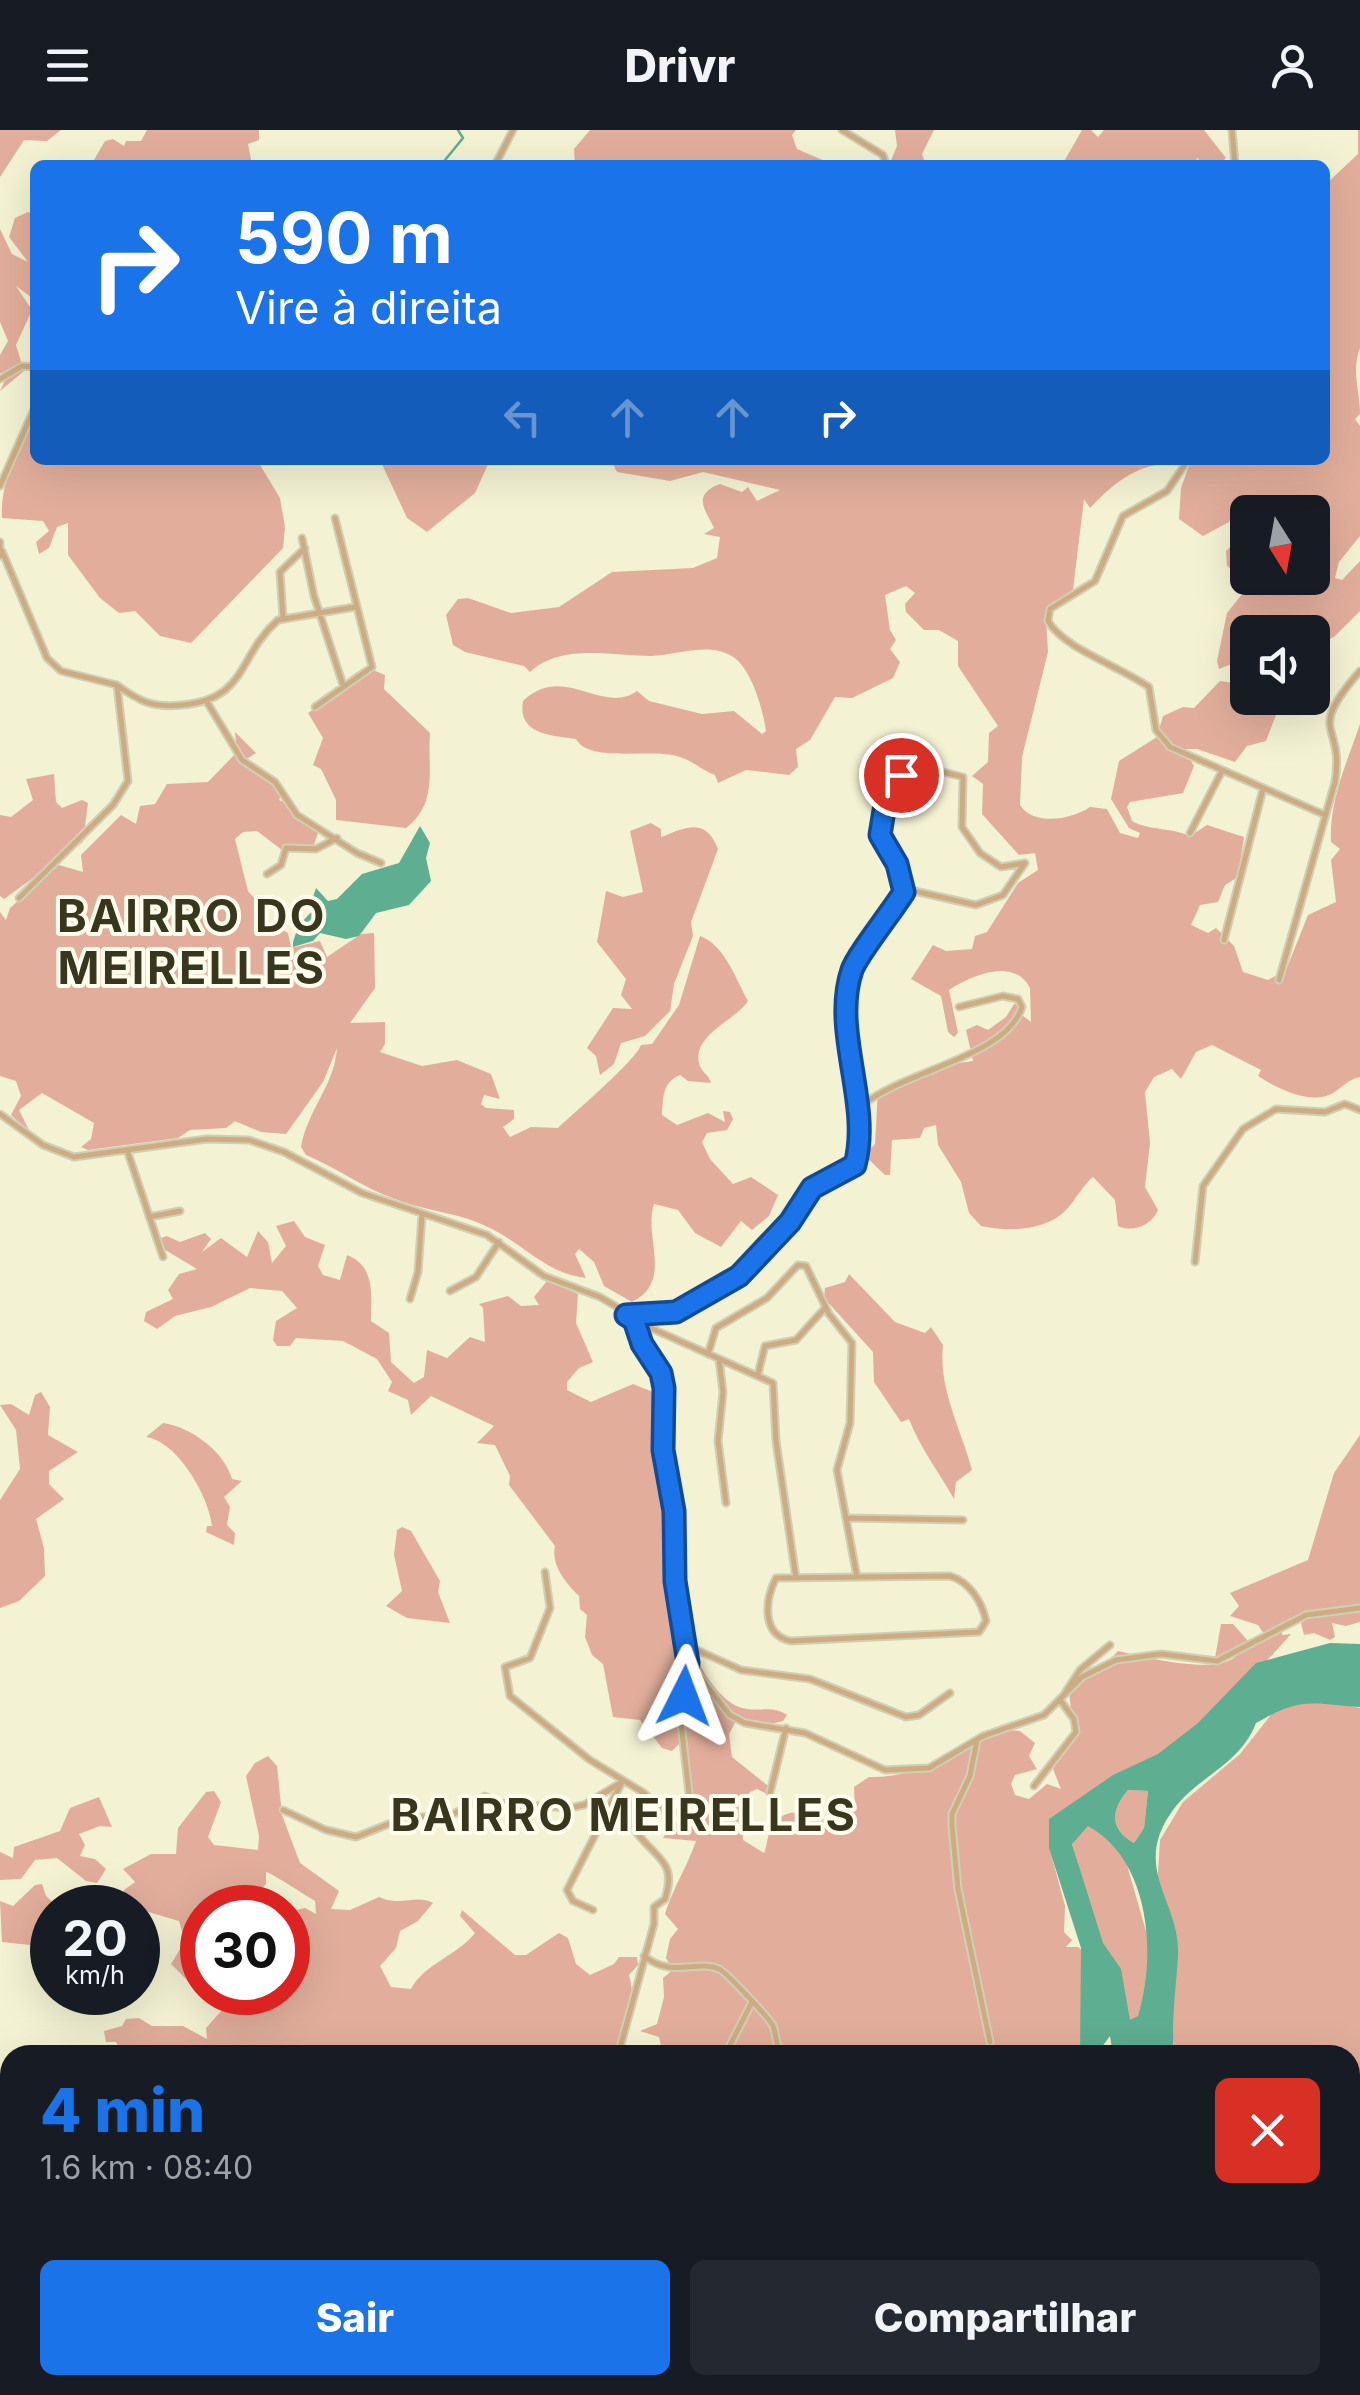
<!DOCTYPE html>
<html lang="pt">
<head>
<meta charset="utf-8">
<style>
	:root { --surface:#171b24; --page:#242831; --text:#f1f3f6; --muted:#9ea1a6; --accent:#1a73e8 }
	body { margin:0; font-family:Inter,sans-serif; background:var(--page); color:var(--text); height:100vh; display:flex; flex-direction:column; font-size:38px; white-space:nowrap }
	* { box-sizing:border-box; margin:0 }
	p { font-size:32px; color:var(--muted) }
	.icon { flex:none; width:55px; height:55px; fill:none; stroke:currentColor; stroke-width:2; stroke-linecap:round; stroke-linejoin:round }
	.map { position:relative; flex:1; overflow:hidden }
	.details { position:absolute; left:0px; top:1915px; width:1360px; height:350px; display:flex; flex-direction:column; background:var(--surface); border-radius:30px 30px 0 0; box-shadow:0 10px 40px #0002 }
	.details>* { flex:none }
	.hud { position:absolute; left:30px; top:30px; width:1300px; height:305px; border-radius:15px; box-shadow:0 10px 40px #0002; background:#1a73e8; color:#fff; overflow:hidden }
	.needle { width:65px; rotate:169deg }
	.buttons { position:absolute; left:1230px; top:365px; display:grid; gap:20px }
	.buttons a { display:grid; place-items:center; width:100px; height:100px; border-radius:15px; background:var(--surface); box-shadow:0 10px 40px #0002; font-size:50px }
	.speed { position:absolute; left:30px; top:1755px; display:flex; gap:20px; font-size:50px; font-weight:700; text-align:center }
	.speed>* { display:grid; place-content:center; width:130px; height:130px; border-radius:50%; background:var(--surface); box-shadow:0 10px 40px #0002; line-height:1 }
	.speed small { font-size:25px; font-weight:400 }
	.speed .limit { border:15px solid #d22; background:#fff; color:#111 }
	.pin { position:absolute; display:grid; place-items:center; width:85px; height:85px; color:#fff; margin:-42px; border:5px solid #fff; border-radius:50%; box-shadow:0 2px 10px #0007 }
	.me { position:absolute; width:110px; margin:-55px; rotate:3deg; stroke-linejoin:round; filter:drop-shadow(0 0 8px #0008) }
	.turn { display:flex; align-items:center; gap:35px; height:210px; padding:0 40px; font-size:45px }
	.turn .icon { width:130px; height:130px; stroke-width:2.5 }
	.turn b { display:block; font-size:70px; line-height:85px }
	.lanes { display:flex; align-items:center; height:95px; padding:0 40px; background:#0003; justify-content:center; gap:50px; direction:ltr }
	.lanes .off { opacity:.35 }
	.round { display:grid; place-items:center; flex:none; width:105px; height:105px; border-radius:15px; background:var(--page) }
	.head { display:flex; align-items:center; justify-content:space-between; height:170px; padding:0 40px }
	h1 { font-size:60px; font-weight:800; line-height:75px; color:var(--accent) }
	.action { display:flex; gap:20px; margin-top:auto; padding:20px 40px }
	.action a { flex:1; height:115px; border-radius:15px; background:var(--accent); color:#fff; font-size:40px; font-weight:800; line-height:115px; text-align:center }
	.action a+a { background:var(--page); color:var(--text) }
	header { display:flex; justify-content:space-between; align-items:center; height:130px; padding:0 40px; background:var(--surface); font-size:45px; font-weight:800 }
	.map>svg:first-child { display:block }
</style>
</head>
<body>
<header><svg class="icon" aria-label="menu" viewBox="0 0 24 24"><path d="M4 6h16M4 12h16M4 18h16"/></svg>Drivr<svg class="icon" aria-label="person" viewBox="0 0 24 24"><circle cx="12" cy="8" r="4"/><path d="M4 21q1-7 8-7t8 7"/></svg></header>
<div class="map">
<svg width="1360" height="2265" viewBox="0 0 1360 2265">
	<rect width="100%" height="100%" fill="#f3f2d3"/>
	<!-- green -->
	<path fill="#e2ae9b" d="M0,0H61L47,11L24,10L0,47Z
		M147,0H259V10L248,14L252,35H91L105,11L113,9L124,16L126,11H141Z
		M590,0H796L792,5L797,19L834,35H575L574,19Z
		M895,0H934L922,24L926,35H889L897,16Z
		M1082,0H1091L1098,7L1104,0H1204L1226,28L1218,35H1201L1197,27L1196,35H1062Z
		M1358,0H1360V218C1351,241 1360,261 1360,284L1355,289L1360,296V406L1339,432L1335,448L1342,450L1360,431V481L1334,507L1313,516L1312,502H1248L1247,528L1219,539L1217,531L1227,483L1251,453L1227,436L1226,421L1247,401L1248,448H1312V382H1251L1244,375L1236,378L1229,392L1203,406L1179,389L1181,358L1191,330H1325V55L1358,24Z
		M28,82L35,85V170L16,156L32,180L16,215L24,241L0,261L8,244L0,243V225L8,211L0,192V99L12,124L28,132L9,107L15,88Z
		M35,284V330H257L280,368L285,397L283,418L191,513L160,506L135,481L119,483L100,468L68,425V393L57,397L49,418L39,424L36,412L49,401L43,391L2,388C0,354 18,313 35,284Z
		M380,330H490L475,363L427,402L407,388Z
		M611,330H1178L1173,335C1140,330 1109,357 1090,378L1084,369L1073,460L1046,488L1048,522L1022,627L1020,675C1034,697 1073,689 1090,677L1107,679L1120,703L1138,708L1140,703L1129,698L1111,669L1119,631L1157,607L1163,586L1183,577L1194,578L1220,551L1247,555L1248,568H1264L1276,585L1266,611L1247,616L1235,632L1197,619H1184L1194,636L1183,663L1130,672L1127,677L1132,691C1150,701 1170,697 1190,706L1207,695L1244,707L1238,747L1225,755L1218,772L1200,775L1191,795L1208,803L1216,798L1234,816L1243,842L1268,850L1286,840L1308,785L1336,772L1331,730L1340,719L1331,712C1329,671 1347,632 1360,594V947C1347,950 1342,958 1331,964C1310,975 1276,958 1258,946L1261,940L1212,915L1196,922L1181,949L1172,939L1154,947L1145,962L1150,1013L1145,1057L1158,1080C1152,1095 1133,1103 1118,1096L1115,1070L1093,1047C1083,1055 1076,1069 1067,1079C1047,1101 1008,1102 981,1096L969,1083L961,1052L938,1015L936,995L924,998L920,1008L892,1010L890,1045H885L864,1025L875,1014L878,960L892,962L931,937L973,931L966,900L977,895L988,900L1006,887L1014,874L1018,873L1022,885L1031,892L1030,858C1014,827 972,845 949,860L958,903L954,907L948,902L941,866L911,849L933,815L946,821L972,819L975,806L987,802L1018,753L1038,740L1035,723L1019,725L982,684L983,654L972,646L988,632L989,603L998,596L958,536V511L939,500H924L906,482L905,474L915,463L906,456L885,465L890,500L896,510L890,519L900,532L893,548L852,568L835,567L810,610L796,619L798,637L789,645L746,640L718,653L715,645C703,641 693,631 680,627C652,617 589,634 576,609C554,605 517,606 523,571C564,532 602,586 637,561L649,571L702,584L734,581L762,604L766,601C763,580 753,544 736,529C712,510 677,525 651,526C613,526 561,513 530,542L524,536L465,522L453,515L446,485L458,469L468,468L511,483L559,477L612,442L693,438L717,428L720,407L704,404L714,398C707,382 690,365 720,354L742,362L748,357L757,371L780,360L703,342L670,351L617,342Z
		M373,540L385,545L384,559L430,603C427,639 439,672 406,698L336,690V670L321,639L313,635L323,608L308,583Z
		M235,602L256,623L245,630L283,663L279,670L295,677L319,700L312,720L293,714L282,720L257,701L243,702L235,709L248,761L265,780L264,789L288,803L291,818L320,811L327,827L361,804L374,803L375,858L350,893L385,892V914L380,922L422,936L457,930L491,944L500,969L484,965L481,974L486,978L514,980V989L503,997L510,1007L531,997L558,998C574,983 636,930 641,915L652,914L679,875L700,806C725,815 736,850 748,871C737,889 692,905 699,933C701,943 709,944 711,953L688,951L680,945C662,952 663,969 662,985L677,995L708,983L725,992L723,981L730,982L733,989L727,1000L707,1003L702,1012L710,1029L733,1054L751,1047L778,1065L769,1086L752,1100L741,1091L721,1117L695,1103L678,1080L654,1074C643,1107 674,1151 632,1172L604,1156L594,1132L579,1119L575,1124L586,1148C547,1144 523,1114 490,1098C459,1082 428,1082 395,1069C363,1058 336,1037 306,1025L301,1017C307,981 335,954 337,918L323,952L286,1004L261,1002L235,991L226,998L190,1000L178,1008L88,1020L81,1017L91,1009L94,993L42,963L19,980L30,1002L11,985L21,966L16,951L0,946V782L6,790L10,778L59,735L83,742L81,725L121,685L136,694L140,676L155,674L167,654L208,652L237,622Z
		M54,644L56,672L62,678L82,670L88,673L83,712L4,769L0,766V685L11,687L33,670L26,649Z
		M651,693L661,699V707C683,699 705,685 718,719L691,792L693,806L674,854L670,881L645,906L621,913L614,934L600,945L596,926L587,918L613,878L632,879L621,865L626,849L597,812L606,761L623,767L643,762L630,701Z
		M294,1091L305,1107L325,1115L318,1136L323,1145L340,1150L347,1125C376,1136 371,1166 371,1191L389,1203L391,1232L414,1253L424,1247L427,1220L447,1228L470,1207L485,1212L483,1178L479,1174L508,1166L521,1176L539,1175L534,1167L547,1151L578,1164L576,1193L593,1232L579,1238L567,1252V1260L591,1272L633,1254L653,1262L656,1315L664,1370L672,1384L674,1416L669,1448L680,1469V1500L690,1539L700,1535C709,1552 727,1577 747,1579C762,1581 774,1576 787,1585L783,1591L763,1596L736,1591L729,1604L732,1627L772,1659L769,1665L757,1659L750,1662L741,1677L743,1710L764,1723C768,1715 767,1701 774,1693C800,1663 832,1710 855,1678L854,1657L869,1647C918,1649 960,1617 1006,1600L1020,1601L1035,1613L1029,1626L1037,1639L1015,1645L1011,1654L1015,1665L1029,1669L1047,1654L1061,1659L1053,1639L1073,1606L1069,1558L1099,1541L1118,1521C1144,1527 1215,1545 1235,1527L1215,1528L1221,1494H1233L1249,1512L1264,1504L1258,1495L1230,1486L1239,1476L1230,1463L1308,1430L1334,1343L1360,1305V1492L1346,1496L1332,1493L1335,1507L1330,1510L1314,1503L1304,1505L1301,1493L1314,1484L1304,1483L1282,1501V1505L1291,1504C1220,1585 1136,1654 1050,1720L1065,1776L1064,1802L1072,1810L1066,1817H1078L1090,1827L1102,1819L1072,1713L1087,1695L1092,1696L1123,1721L1158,1843L1138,1886L1129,1894L1114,1889L1102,1897L1095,1857L1081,1898L1085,1906L1079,1925H663L659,1907L640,1901L657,1894L664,1867L663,1848L673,1840L666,1828L670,1809L678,1799L665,1784C673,1758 687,1737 696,1711L663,1708L666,1703L650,1693L670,1696L681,1688L691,1692L700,1688L687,1642L681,1583L679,1614L672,1621L662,1618L640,1590L613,1587L603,1534L592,1525L585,1507L587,1485L580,1479L579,1466C565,1452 551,1435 555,1416L509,1355L510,1346L495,1315L477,1313L494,1296L431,1266L411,1285L408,1270L388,1261L392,1252L377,1229L343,1211L296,1208L290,1216H277L273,1210L276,1191L297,1178L282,1161L250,1158L211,1177L175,1186L157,1199L144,1191L146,1182L173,1169L168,1160L179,1144L197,1139L157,1115L158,1109L167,1106L180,1112L205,1103L211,1109L202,1122L221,1108L247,1127L258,1101L268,1112L272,1133L286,1116L276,1096Z
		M849,1144L895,1192L925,1203L931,1197L943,1215C938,1258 961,1299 972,1340L956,1352L954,1369C939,1342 920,1318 909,1289L901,1292L874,1252L873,1222L824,1168L825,1158L845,1152Z
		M41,1262L50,1277L48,1305L78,1322L49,1341V1354L64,1369L36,1389L44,1418L45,1446L19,1471L0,1478V1370L20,1339L16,1300L0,1275L11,1274L29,1285L35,1265Z
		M163,1293C191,1297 225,1322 232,1349L242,1351L224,1367L230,1377L227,1395L235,1403L234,1415L206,1402L207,1396H212C209,1366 177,1311 146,1307Z
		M402,1397L411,1401L440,1451L438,1462L450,1493L407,1488L386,1476L402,1461L394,1425L397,1400Z
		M1334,1572L1360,1578V2265H1055L1057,2255H1350V1925H1175L1171,1891L1176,1835L1157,1758L1160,1710L1183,1672L1240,1624L1274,1581L1289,1574Z
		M268,1626L277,1636L282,1685L300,1733L339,1761L331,1779L350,1780L379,1767C400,1777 417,1764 433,1773L418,1791L400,1801L396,1818L380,1836L391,1857L411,1859C424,1834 458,1825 475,1803L460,1786L462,1780L515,1825H526L559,1803L568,1808L576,1834L590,1845L614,1834L619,1827H637L638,1835L629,1845C637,1874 629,1899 616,1925H123L116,1912H106L104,1901L122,1896L126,1889L139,1888L152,1896H183L207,1909L206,1898L223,1879H233L235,1863L288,1862V1782L305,1778L316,1784L315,1771C308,1767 270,1742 266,1742V1754L245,1777L202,1778V1846L189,1852L171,1834L185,1811L179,1791L138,1779L123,1767L124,1760L135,1752L123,1739L151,1724H176L178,1698L206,1662L214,1661L221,1672L208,1707L214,1715L258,1720L259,1706L246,1646L255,1633Z
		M1128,1660L1148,1661L1144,1698L1134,1713C1109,1699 1111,1680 1128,1660Z
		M99,1667L112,1697L100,1696L79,1704L85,1715L80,1726L95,1729L106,1739L97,1753L86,1751L57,1728L35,1730L21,1749L0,1750V1722L13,1728L14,1717L60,1701L70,1678Z
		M42,1754L46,1766L58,1777L52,1778V1810L40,1808L38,1794L30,1815L2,1812L0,1771L13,1776L35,1755Z
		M0,2185L10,2188V2255H56L55,2265H29L0,2254Z
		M801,2255H1003L1000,2265H891L867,2260L859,2265H793Z"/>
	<!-- water -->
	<path fill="#5eae91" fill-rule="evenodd" d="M420,696L430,713L426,728L431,751L409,775L376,783L359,806L346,809L320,803L313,811L293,817C292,805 306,783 317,779L312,770L316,758L328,771L337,769L362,744L399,733Z
		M1330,1513L1360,1514V1577C1310,1574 1303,1566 1256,1593C1240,1635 1198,1646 1173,1680C1130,1739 1181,1771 1178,1826C1176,1859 1171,1891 1174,1925H1113L1110,1906L1096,1925H1080L1081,1818L1049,1718V1689L1113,1645L1158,1624L1198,1593L1256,1533ZM1128,1660L1148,1661L1144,1698L1134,1713C1109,1699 1111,1680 1128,1660ZM1088,1696C1150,1730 1157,1824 1138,1886L1130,1890L1121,1839L1103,1813L1072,1714Z"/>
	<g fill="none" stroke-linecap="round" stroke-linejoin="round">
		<!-- stream -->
		<path stroke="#5eae91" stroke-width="2.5" d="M441,35L463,8L458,0"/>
		<!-- minor casing -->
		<g stroke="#d0cfb4" stroke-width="9">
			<path id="minor" d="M842,0L883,25L886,35
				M1232,0L1235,35
				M495,35L513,0
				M0,249L22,236L35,237
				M1188,330L1167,361L1123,386L1095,451L1050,479L1048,491C1063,518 1119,536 1149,557L1156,600L1170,617L1325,685
				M0,356L35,277
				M302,408L314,466L343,555
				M0,412V426
				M2,421L47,528L61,541L117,555L128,651L113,675L19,768
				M283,487L280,442L305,418
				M117,555C140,572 153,578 182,575C248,569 237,526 278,490L355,477
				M207,572L242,630L275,652L297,685L357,723L381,733
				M315,577L372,537L335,388
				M928,638L963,647L962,697L980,723L1001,737L1025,733L1003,765L976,775L901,758L897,734L880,705L885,666L892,650Z
				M1190,703L1221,643
				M267,744L281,735L286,718L316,719L337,708
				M1224,810L1263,659
				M1279,850L1335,652C1345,590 1304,606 1360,541
				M856,981C895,941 1005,930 1022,877L1018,869L1003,866L959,877
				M0,984L43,1015L74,1027L207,1009L249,1010L284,1022L362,1063L487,1105L544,1146L600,1167L622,1180L633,1190L663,1249V1320L674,1381L675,1451L689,1533L730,1585L745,1593L805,1603L885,1640L929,1638L983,1606L1044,1585L1082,1547L1116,1530L1161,1524L1217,1531L1306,1485L1360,1478
				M127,1020L163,1127
				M149,1087L180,1081
				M1195,1132L1203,1056L1243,999L1276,979L1325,982L1345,974L1360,980
				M450,1161L476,1147L499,1112
				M410,1169L418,1142L422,1085
				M629,1185L676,1182L739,1146L790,1092L812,1058L855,1035C871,975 831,898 852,839C857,824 893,781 904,762
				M633,1190L773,1253L776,1311L796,1448
				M708,1224L716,1198L767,1168L798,1135L806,1136L829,1184L852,1213L850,1293L837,1340L857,1447
				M719,1229L723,1262L718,1311L726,1373
				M758,1244L765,1216L796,1210L825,1178
				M846,1388L963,1390
				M545,1442L550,1478L530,1528L505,1537L510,1566L590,1630L644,1663
				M950,1446C970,1452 982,1472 986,1491L979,1502L791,1511C761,1505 765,1470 776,1448Z
				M686,1515L741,1540L810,1549L906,1587L919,1585L950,1563
				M1065,1563L1080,1540L1110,1515
				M977,1610L970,1646L952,1684V1696L958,1759L990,1912
				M1034,1656L1076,1602L1074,1589L1060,1570
				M770,1663L786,1598
				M283,1680L326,1700L356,1707L404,1688L452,1685L485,1666L500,1673L569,1678L584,1675L622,1652
				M593,1780L573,1771L567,1760L622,1652
				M644,1826C673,1849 696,1829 719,1839C725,1841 771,1890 773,1896C777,1906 775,1915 782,1925
				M727,1921L751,1874
				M618,1925L654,1794V1777L665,1769C668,1759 671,1747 666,1737C657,1717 604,1690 644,1663L668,1685L684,1680L690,1672L681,1593L688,1535
				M605,2255V2265
				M865,2255L870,2265
				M0,2256L23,2265
				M260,2265L271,2255
				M543,2265L545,2255"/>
		</g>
		<!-- minor -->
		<use href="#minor" stroke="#cdac83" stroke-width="5"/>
	</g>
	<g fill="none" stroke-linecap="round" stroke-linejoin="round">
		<!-- route casing -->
		<g stroke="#114b97" stroke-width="25">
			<path id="route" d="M684,1566L688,1533L675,1451L674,1381L663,1320L664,1258L661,1243L642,1214L634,1190L626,1185L676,1182L739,1146L790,1092L812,1058L855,1035C872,973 831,901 852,840C857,825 893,780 904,762L897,734L880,705L888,656L901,645"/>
		</g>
		<!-- route -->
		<use href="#route" stroke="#1a73e8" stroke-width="18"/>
	</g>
	<g text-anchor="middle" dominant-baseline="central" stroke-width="8" stroke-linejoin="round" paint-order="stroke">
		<!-- district labels -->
		<g font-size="45" font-weight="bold" letter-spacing="2.5" fill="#38361d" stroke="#fffeec">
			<text x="192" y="785">BAIRRO DO<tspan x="192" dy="52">MEIRELLES</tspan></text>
			<text x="624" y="1684">BAIRRO MEIRELLES</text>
		</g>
	</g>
</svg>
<div class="buttons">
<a><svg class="needle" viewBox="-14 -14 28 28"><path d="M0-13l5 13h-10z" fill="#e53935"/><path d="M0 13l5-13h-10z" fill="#9ea1a6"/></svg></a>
<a><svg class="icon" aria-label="sound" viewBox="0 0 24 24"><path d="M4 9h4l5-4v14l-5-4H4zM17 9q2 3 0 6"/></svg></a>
</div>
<div class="speed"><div>20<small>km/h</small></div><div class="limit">30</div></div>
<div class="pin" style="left:901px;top:645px;background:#d93025"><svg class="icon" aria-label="arrive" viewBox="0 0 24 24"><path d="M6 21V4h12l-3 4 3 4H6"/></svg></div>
<svg class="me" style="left:684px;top:1566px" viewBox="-20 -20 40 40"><path d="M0-17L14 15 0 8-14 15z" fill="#1a73e8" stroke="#fff" stroke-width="4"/></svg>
<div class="hud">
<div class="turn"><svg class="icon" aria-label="right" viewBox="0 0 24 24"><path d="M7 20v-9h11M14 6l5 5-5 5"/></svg><div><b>590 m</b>Vire à direita</div></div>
<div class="lanes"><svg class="icon off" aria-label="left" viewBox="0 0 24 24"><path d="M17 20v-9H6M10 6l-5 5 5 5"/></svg><svg class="icon off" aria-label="ahead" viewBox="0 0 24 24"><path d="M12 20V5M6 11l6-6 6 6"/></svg><svg class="icon off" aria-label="ahead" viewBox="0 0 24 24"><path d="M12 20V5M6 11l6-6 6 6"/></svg><svg class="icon" aria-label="right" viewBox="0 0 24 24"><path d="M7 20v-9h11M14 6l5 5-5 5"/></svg></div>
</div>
<section class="details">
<div class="head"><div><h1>4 min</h1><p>1.6 km · 08:40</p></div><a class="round" style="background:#d93025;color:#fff"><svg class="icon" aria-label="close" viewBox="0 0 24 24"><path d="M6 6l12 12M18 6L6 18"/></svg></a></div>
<div class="action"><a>Sair</a><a>Compartilhar</a></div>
</section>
</div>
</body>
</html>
